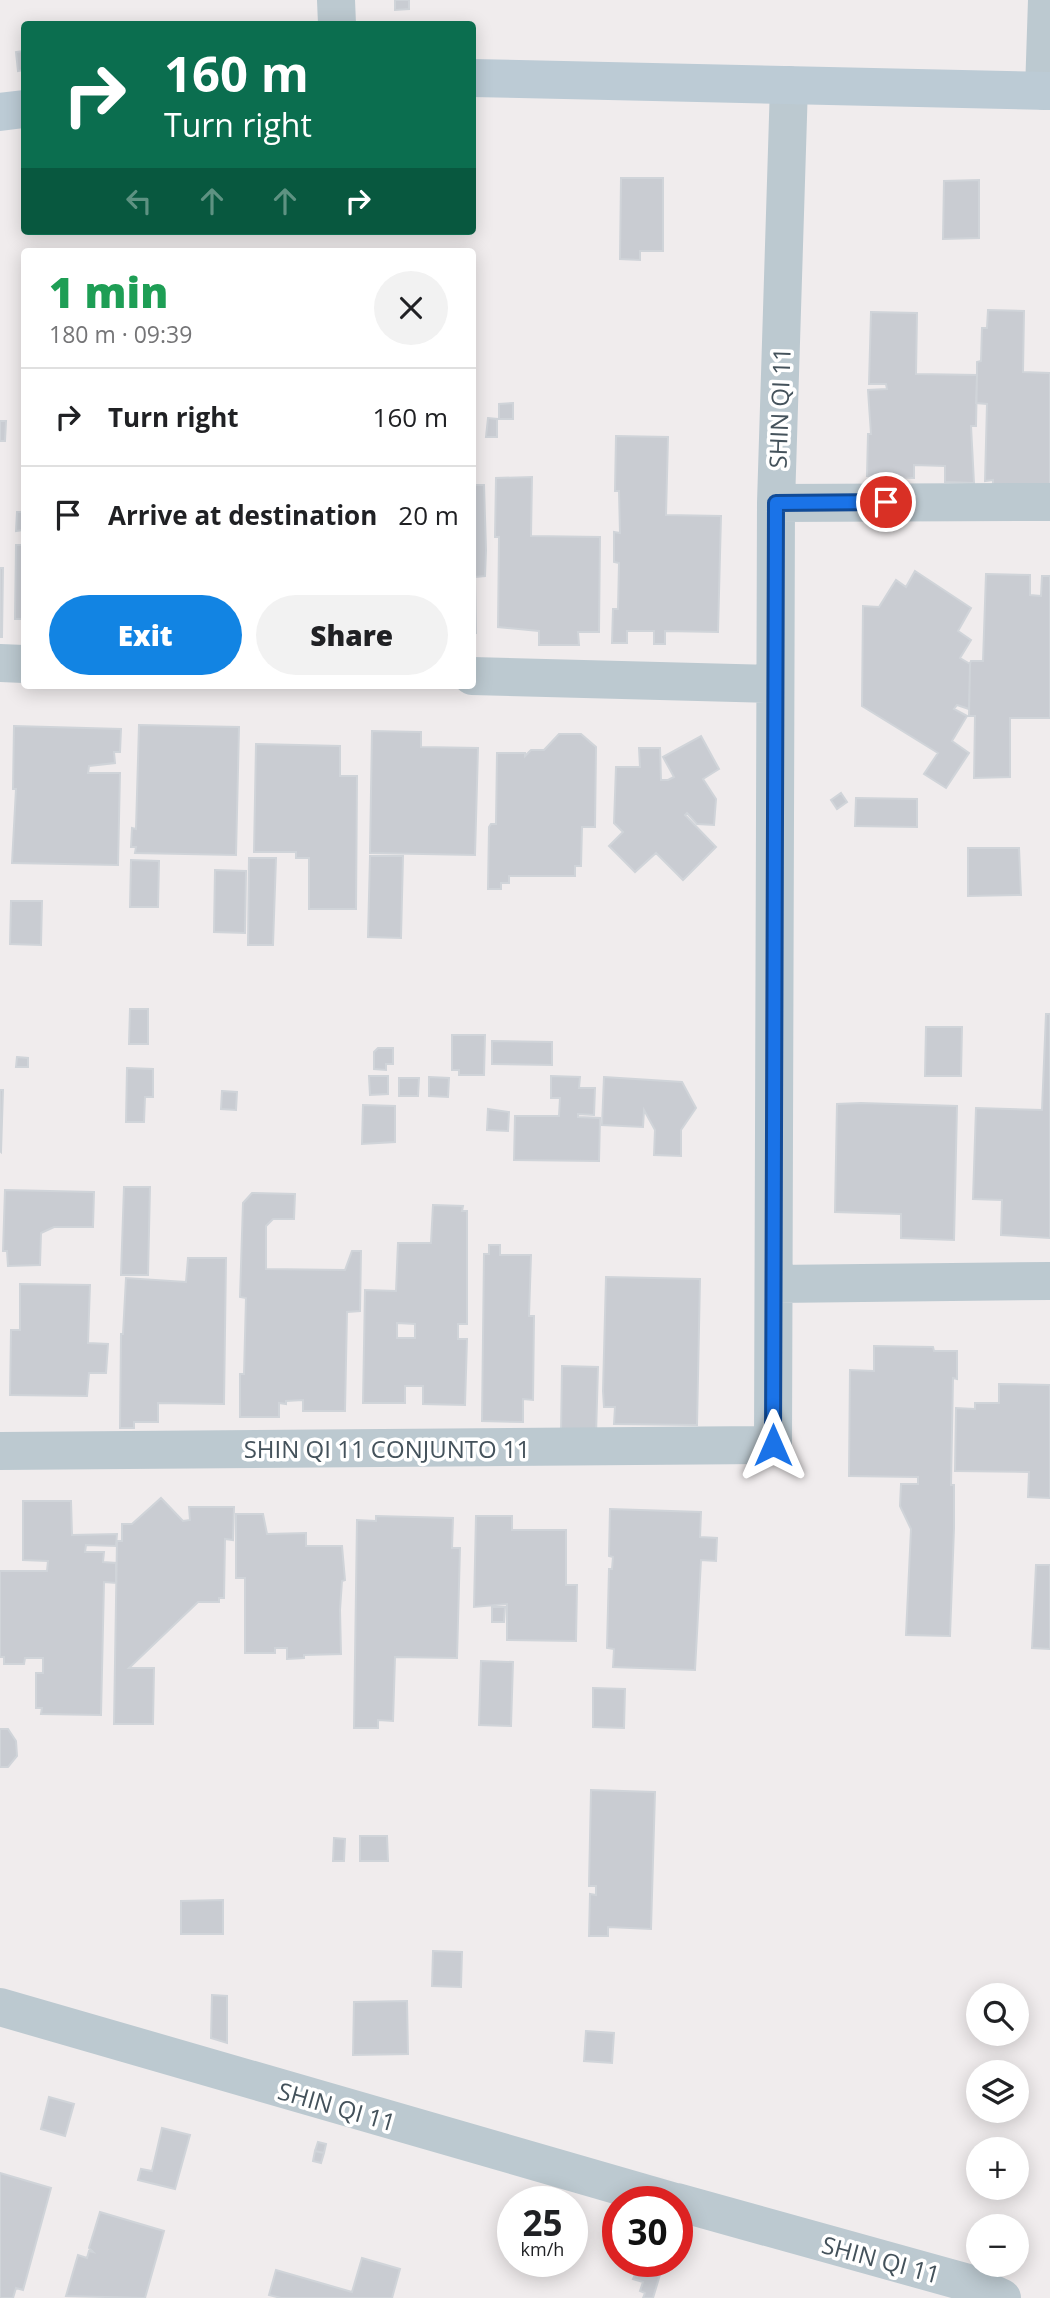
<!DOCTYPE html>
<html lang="en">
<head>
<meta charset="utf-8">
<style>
	:root { --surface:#fff; --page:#f2f2f2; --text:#202124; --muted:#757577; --line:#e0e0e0; --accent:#1284e3 }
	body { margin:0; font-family:"Open Sans",sans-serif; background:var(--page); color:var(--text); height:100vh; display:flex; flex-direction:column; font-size:26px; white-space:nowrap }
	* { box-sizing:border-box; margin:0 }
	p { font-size:23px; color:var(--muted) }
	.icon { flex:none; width:38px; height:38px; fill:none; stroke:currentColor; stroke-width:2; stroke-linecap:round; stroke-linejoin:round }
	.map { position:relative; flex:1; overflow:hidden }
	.side { position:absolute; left:21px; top:248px; width:455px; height:441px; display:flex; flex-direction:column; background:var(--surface); border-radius:7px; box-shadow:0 4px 18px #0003 }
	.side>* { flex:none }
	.banner { position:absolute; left:21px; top:21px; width:455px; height:214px; border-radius:7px; box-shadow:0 4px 18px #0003; background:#0b6e4f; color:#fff; overflow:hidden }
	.controls { position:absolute; left:966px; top:1983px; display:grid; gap:14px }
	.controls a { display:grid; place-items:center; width:63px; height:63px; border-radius:50%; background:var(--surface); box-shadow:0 4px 18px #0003; font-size:35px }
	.speed { position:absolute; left:497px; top:2186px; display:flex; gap:14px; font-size:35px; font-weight:700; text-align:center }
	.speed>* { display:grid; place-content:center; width:91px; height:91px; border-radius:50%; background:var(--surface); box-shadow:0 4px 18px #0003; line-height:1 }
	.speed small { font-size:18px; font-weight:400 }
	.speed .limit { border:10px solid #d22; background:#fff; color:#111 }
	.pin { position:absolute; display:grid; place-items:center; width:60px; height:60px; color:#fff; margin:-30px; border:4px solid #fff; border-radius:50%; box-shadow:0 2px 7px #0007 }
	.me { position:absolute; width:77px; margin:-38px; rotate:0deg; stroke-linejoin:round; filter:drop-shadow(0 0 5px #0008) }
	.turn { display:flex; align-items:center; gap:24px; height:147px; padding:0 28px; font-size:32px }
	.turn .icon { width:91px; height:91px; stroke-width:2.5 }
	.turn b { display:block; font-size:49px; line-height:60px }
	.lanes { display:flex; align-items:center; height:66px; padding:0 28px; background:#0003; justify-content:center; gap:35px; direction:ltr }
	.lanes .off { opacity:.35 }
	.round { display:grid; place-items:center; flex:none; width:74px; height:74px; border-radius:37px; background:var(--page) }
	.summary { display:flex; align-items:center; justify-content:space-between; height:119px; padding:0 28px }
	h1 { font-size:42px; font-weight:800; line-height:52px; color:#1e9e55 }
	.cta { display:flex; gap:14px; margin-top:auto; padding:14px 28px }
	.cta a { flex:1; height:80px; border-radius:42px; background:var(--accent); color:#fff; font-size:28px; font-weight:800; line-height:80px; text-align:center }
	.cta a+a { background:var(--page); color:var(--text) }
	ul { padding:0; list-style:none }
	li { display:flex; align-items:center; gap:21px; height:98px; padding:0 28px; border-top:2px solid var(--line) }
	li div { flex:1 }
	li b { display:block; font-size:26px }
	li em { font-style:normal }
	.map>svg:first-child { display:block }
</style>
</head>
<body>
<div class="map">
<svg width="1050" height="2298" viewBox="0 0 1050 2298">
	<rect width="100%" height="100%" fill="#f0eced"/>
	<!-- building -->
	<path fill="#c9ccd2" stroke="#d0d4d9" stroke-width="2" fill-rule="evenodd" d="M395,0H409V9L395,10Z
		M24,51V70L18,71L16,52Z
		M621,178H663V251H640V260L620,259Z
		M979,180V238L943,239L944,181Z
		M988,310L1024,311L1023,372L1050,373V490H993V480L985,481L987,404L976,403L977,375V362L981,361L982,328H987Z
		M871,312L917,313L916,374L977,375L976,426H971L974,483L945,482V466L914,465V478L867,476L868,434H871L868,390L887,389L886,384H869Z
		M513,403V419H499V404Z
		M22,409H24V444L22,443Z
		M488,418L497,419V437H486Z
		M0,421H6L5,441H0Z
		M616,436L668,437L666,515L721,516L718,632L665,631V644H654V631H627V643H612L613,609H618L619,563L614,562V532L620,533L619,491H615Z
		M532,477L531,536L600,537L599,632H578L579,645H539V631L498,627L499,537H495L496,478Z
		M472,485H484L486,550L485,576L475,577L476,633H472Z
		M17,512H24V619H15L16,545H22L23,530L16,531Z
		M0,568H3L2,637H0Z
		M915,571L971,608L958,631L971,640L960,658L970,664L969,709L957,705L954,709L967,716L952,741L969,753L946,788L924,774L938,753L862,706L863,606L879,607L896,580L906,587Z
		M986,574L1030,575V595L1041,596L1042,576H1050V718H1010V777L974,778L975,716H969L970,664L971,661H983Z
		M139,725L239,727L236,855L135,853L136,847H131L132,828L136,829Z
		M14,726L121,729L120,752H114L115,763L89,766L88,773H120L118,865L12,863L16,789H13Z
		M372,731L421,732V747L478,748L475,855L370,853Z
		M559,734H581L596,747L595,827H582L581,866H575V876H509V883H501V889H488L489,827L491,824H496L497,753H525V756L531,750H544Z
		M701,736L719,769L703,779L716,799L714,825L697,824L687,813L685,815L716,847L683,880L656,853L635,872L609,846L623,832L614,823L616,767H640L639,748H660L661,780H668L674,777L663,757Z
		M256,744L340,746V776H357L356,909H309V858H296V852H254Z
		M841,793L847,802L837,809L831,800Z
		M856,798L917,799V827L855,826Z
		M968,848H1019L1021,895L968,896Z
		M370,856H403L401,938L368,937Z
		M249,858H276L273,945H248Z
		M131,860L159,861L158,907H130Z
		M215,870L246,871L245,933L214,932Z
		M11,901H42L41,945L10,944Z
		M130,1009H148V1044H129Z
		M1046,1014H1050V1238L1001,1235L1002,1200L973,1199L976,1108L1042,1110Z
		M926,1027H962L961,1076H925Z
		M452,1035H485L484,1075H459V1070H452Z
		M492,1041L552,1042V1065L492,1064Z
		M378,1048H393V1064H386V1070L374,1069V1052Z
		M17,1057L28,1058V1067H16Z
		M127,1068L153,1069V1097H145L144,1122H126Z
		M369,1076H388V1094L370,1095Z
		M551,1076L580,1077L579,1088H595L594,1115L578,1114V1117L600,1118L599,1161L514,1160L515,1116H559L560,1098H551Z
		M429,1077L449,1078L448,1097L429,1096Z
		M604,1077L682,1082L696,1108L681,1130V1156L654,1155L655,1130L644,1110L643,1127L602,1125Z
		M399,1078H419L418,1096H399Z
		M0,1090H3L1,1152L0,1151Z
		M222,1091L237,1092L236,1110L221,1109Z
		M861,1103L957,1106L954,1240L901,1238V1214L835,1212L837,1104Z
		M363,1105L395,1106V1142L362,1144Z
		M488,1109L509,1112L508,1131L487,1130Z
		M124,1187H150L148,1275H121Z
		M5,1190L94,1192L93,1227H54L41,1233L40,1265L8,1266L7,1251H3Z
		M252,1193L295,1194L294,1219H273L266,1226V1269L345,1270L352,1251H361L360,1311L347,1312L345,1411H303V1400L286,1401V1404L279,1403V1417H240V1374H244L246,1298L240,1297L243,1203Z
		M433,1205L463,1206L462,1211H467V1324H458V1339H467L465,1405L423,1404V1386H405V1403H363L365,1290L396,1291L398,1243H431ZM397,1323L415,1324V1338H397Z
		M489,1245H500V1255H531L529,1316H534L533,1400L523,1399V1422L482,1421L484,1254H489Z
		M188,1258H226L224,1404L158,1403V1422H134V1428H120L121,1334H123L126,1278L186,1282Z
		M606,1277L700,1279L697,1425L614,1424L615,1407H604L603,1391Z
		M20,1284L90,1285L88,1343L108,1344L106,1373H89L87,1396L10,1395L11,1330H20Z
		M874,1346L933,1347L934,1351H957V1379L953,1378L951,1485H954V1528L950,1636L906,1635L911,1529L900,1506L901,1484H918V1477L849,1476L850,1370L874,1371Z
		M562,1366L598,1367L596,1435H561Z
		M999,1384L1050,1385V1498L1028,1497L1029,1472L955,1471L956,1408L975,1409V1403H999Z
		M161,1498L183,1521L190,1520L189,1507H234L233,1540L225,1539L224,1598H219V1602H198L129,1668H154L153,1724H114L117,1541H122V1524H132Z
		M23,1501H71L72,1535L117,1534L116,1546L86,1545L85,1552H104L103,1562L116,1563V1583L104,1582L101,1715L41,1714L42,1708H36V1673H43V1658H25L24,1664H4V1657H0V1571H47L48,1561L23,1560Z
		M610,1509L701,1512L700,1537L717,1538L716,1561L701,1560L695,1670L613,1667L614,1649L607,1648L609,1569H612L613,1557L609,1556Z
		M236,1514H263L267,1534L306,1533V1546H342L345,1580L342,1581L340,1610L341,1654L304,1655V1658L287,1659V1648H275V1653H245V1578H236Z
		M376,1516L453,1518L452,1548H460L457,1658L395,1657L393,1721L378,1720V1728H354L357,1520L376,1521Z
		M476,1516H512V1530H566V1585H577L576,1641L507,1640V1604L474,1607Z
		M1036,1565H1050V1649L1032,1648Z
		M492,1607H505L504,1622H492Z
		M481,1661L513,1662L511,1726L479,1725Z
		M593,1688L625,1689L624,1728L593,1727Z
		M0,1729H8L16,1741L17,1756L8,1767H0Z
		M591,1790L655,1792L651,1929L608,1927V1936H589L590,1894L596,1895V1886H589Z
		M360,1836H387L388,1861H360Z
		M334,1838L345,1839L344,1861H333Z
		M223,1900V1934H181V1901Z
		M433,1951L462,1952L461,1987L432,1986Z
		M212,1995L227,1996V2043L211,2038Z
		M407,2001L408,2054L353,2055L354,2002Z
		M586,2031L614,2033L612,2063L584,2061Z
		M49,2097L74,2104L65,2136L41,2129Z
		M162,2128L190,2135L175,2189L138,2180L141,2169L152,2171Z
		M318,2142L326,2144L324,2153L315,2151Z
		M315,2151L324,2153L321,2163L313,2161Z
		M0,2173L51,2188L23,2290L16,2288L13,2298H0Z
		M100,2212L164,2231L145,2298L66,2296L78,2255L87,2258L89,2251L93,2252L89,2248Z
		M362,2258L400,2269L392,2298H281L269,2295L276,2270L352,2292Z
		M640,2261L662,2268L653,2298H643L645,2293L640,2291L643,2282L633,2279Z"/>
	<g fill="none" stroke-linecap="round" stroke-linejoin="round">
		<!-- street -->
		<path stroke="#bcc9d0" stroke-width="38" d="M336,0L337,24
			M1044,91L1047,0
			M776,503L1050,502
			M0,663L24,664
			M472,676L775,684
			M774,1284L1050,1281
			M0,1451L773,1445L776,503L789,85
			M0,2007L675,2202
			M677,2202L972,2284L1002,2298"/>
		<!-- secondary -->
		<path stroke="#bccbd5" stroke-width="38" d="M472,78L1050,91
			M0,112L24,109"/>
	</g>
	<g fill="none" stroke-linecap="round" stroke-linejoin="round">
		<!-- route casing -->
		<g stroke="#114b97" stroke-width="18">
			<path id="route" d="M773,1445L776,503L886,502"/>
		</g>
		<!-- route -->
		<use href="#route" stroke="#1a73e8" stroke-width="12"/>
	</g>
	<g text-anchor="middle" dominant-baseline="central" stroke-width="7" stroke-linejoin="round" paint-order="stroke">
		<!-- street labels -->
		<g font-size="24" fill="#44525b" stroke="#fff">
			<text transform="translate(779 408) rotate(-88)">SHIN QI 11</text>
			<text x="387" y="1448">SHIN QI 11 CONJUNTO 11</text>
			<text transform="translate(337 2106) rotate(16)">SHIN QI 11</text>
			<text transform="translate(881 2259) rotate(15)">SHIN QI 11</text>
		</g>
	</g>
</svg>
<div class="controls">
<a><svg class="icon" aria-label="search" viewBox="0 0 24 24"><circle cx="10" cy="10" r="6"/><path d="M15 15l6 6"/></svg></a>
<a><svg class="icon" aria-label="layers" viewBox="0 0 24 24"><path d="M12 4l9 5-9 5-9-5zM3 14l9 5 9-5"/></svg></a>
<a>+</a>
<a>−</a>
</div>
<div class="speed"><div>25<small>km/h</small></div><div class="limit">30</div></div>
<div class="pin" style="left:886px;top:502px;background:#d93025"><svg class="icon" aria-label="arrive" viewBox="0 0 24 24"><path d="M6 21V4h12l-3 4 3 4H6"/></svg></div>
<svg class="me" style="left:773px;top:1445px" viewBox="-20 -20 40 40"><path d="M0-17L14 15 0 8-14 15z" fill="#1a73e8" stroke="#fff" stroke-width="4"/></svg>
<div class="banner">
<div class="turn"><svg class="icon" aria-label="right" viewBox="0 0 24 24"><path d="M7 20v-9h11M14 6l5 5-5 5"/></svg><div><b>160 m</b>Turn right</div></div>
<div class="lanes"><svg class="icon off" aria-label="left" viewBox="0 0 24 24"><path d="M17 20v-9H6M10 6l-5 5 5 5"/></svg><svg class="icon off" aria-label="ahead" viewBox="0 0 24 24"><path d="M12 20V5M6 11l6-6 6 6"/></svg><svg class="icon off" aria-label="ahead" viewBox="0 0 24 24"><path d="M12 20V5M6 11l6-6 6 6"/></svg><svg class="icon" aria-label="right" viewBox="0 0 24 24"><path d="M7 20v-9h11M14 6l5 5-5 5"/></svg></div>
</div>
<section class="side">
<div class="summary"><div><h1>1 min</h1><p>180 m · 09:39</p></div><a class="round"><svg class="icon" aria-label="close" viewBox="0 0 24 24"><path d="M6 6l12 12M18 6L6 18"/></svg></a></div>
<ul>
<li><svg class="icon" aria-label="right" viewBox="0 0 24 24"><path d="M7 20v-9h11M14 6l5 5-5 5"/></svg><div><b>Turn right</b></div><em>160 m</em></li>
<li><svg class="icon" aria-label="arrive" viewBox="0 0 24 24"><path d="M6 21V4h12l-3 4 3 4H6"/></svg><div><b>Arrive at destination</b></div><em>20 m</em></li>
</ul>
<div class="cta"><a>Exit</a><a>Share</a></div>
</section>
</div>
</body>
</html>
